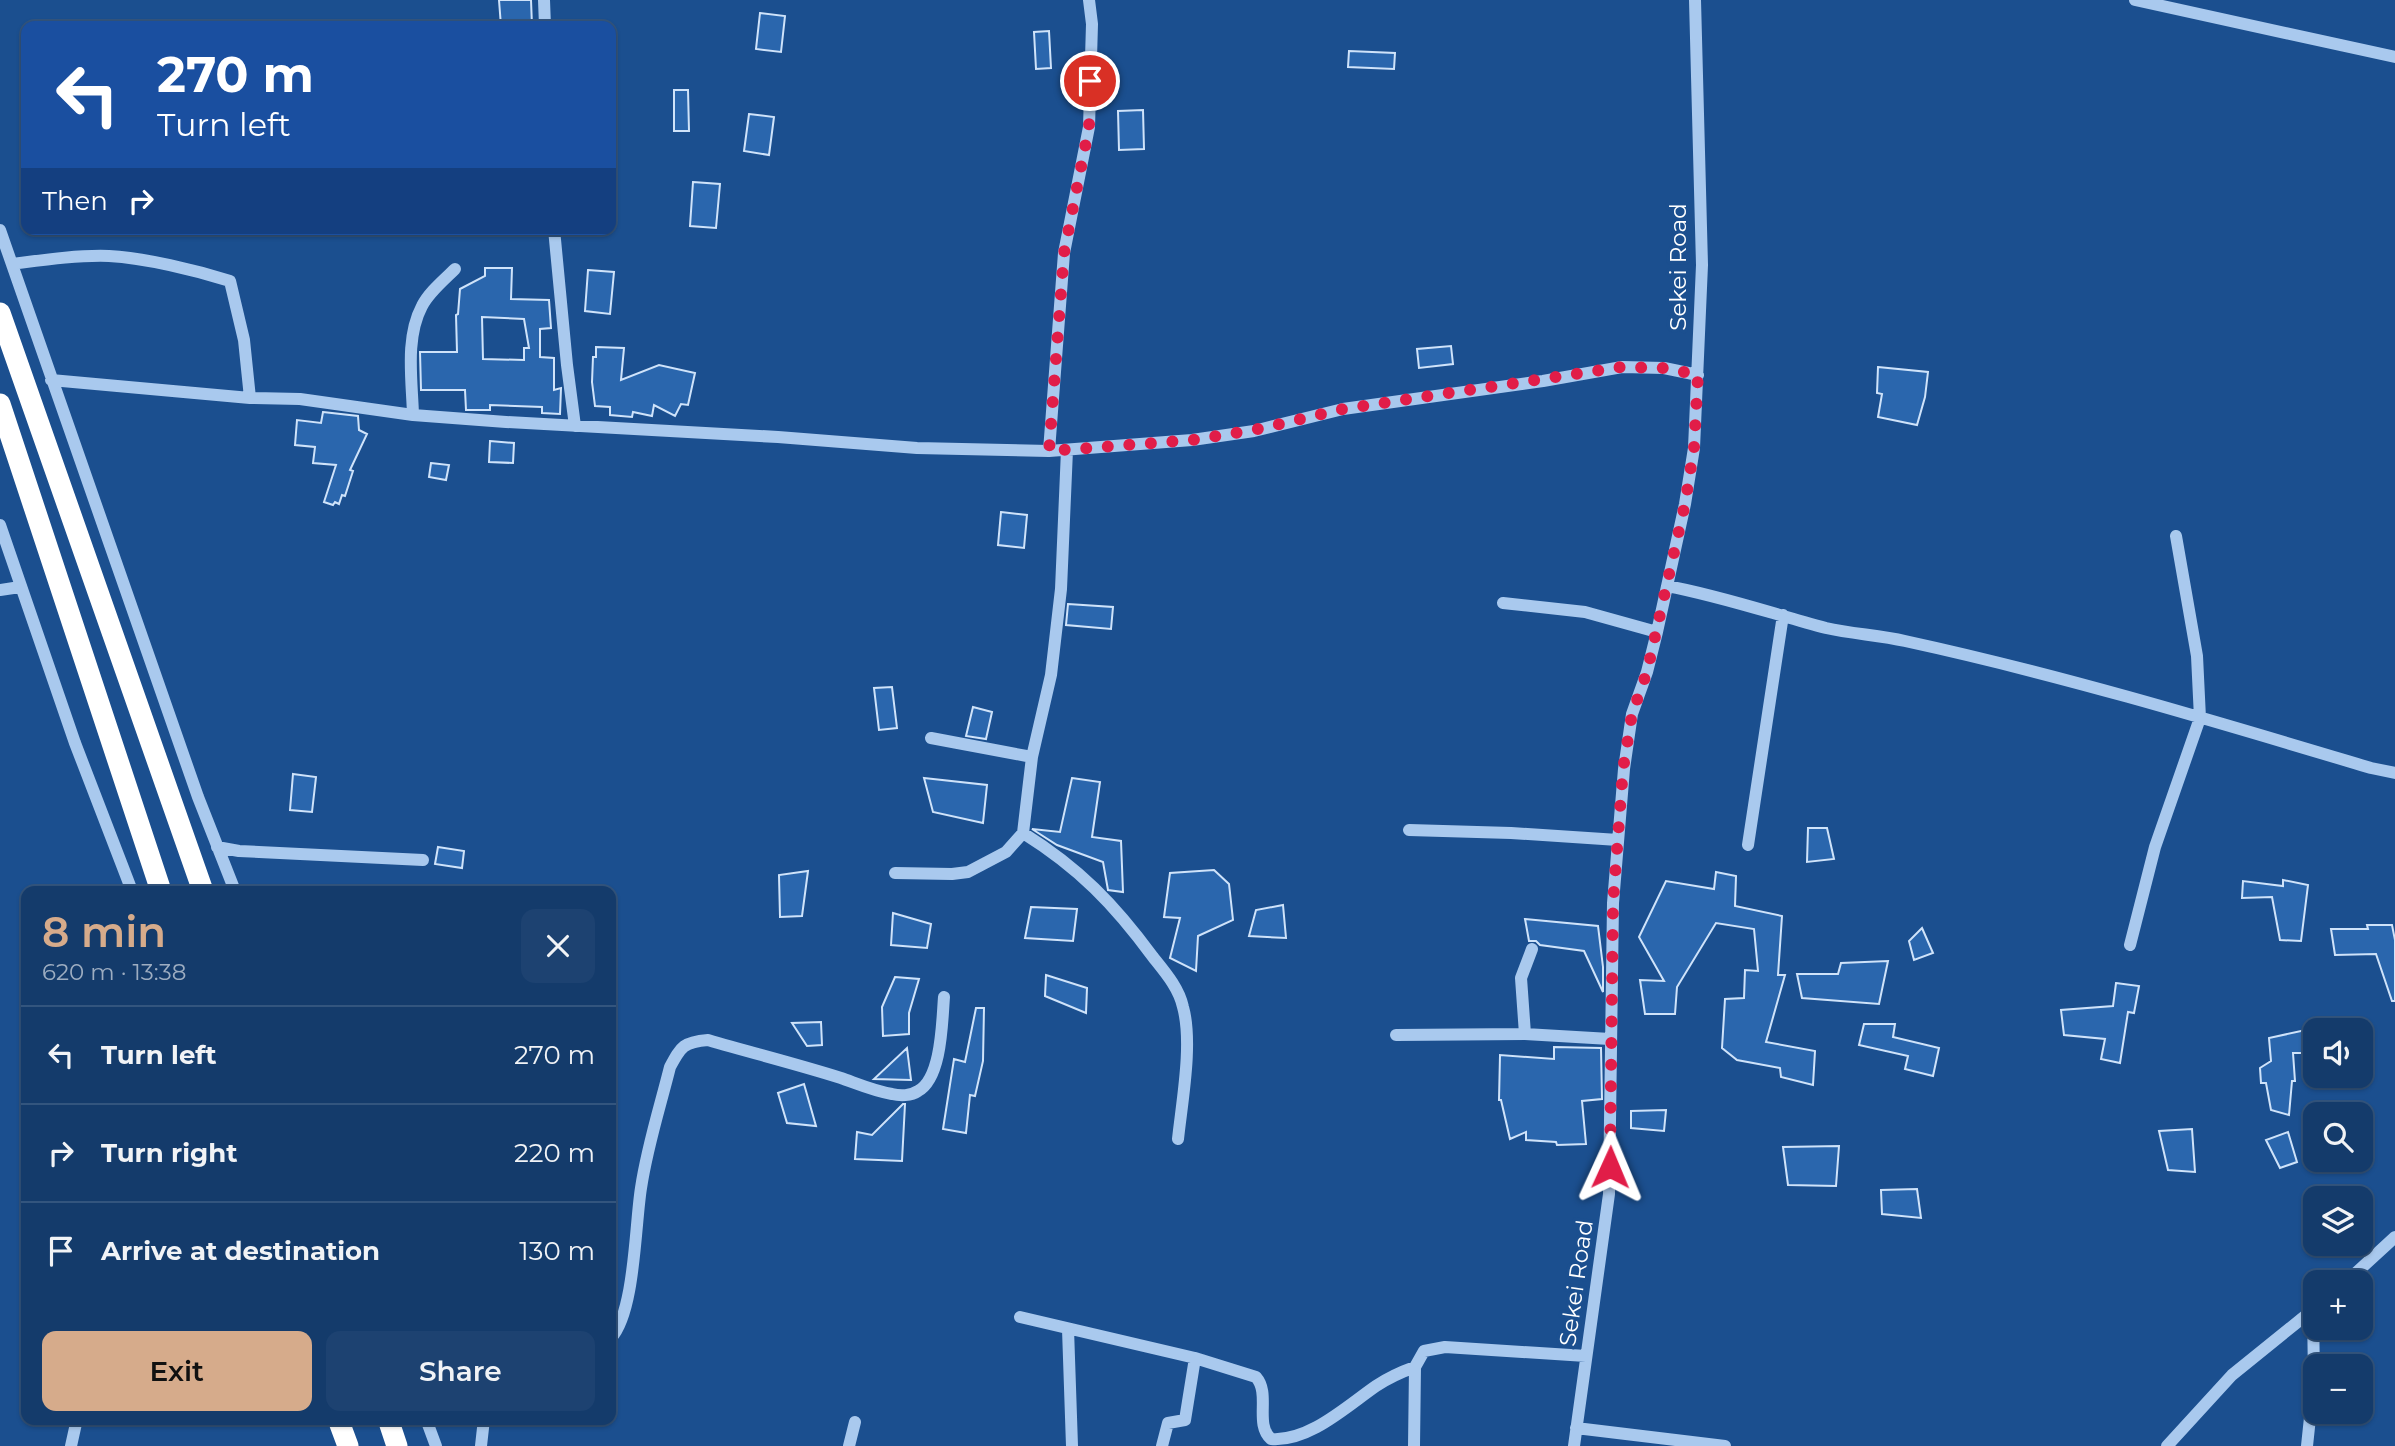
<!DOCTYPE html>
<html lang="en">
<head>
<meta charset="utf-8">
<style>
	:root { --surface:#143b6b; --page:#1d4271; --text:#f1f3f6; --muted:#9dadc1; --line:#33557e; --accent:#d6ab8b }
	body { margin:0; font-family:Montserrat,sans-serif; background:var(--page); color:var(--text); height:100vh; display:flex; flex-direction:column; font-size:26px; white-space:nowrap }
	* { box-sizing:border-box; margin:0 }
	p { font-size:23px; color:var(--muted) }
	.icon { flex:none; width:38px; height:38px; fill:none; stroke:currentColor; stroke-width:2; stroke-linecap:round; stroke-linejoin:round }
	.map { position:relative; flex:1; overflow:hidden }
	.sheet { position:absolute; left:21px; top:886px; width:595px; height:539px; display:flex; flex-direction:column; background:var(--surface); border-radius:14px; box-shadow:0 2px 5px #0004,0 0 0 2px var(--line) }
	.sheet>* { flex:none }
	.top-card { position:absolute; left:21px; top:21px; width:595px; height:214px; border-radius:14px; box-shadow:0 2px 5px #0004,0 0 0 2px var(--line); background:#1a4fa0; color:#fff; overflow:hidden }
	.controls { position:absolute; left:2303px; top:1018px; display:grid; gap:14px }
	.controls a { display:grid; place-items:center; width:70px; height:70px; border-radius:14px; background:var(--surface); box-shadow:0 2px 5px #0004,0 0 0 2px var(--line); font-size:35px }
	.pin { position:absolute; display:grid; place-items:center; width:60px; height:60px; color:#fff; margin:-30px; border:4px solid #fff; border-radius:50%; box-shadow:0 2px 7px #0007 }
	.me { position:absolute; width:77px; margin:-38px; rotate:1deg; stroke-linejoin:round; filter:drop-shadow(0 0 5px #0008) }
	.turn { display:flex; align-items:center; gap:24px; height:147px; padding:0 21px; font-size:32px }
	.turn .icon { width:91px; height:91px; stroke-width:2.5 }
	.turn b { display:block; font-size:49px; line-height:60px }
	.then { display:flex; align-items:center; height:66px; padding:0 21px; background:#0003; gap:14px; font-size:26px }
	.round { display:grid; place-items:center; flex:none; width:74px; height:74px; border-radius:14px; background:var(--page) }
	.head { display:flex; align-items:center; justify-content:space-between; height:119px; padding:0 21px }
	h1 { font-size:42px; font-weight:600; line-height:52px; color:var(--accent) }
	.cta { display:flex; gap:14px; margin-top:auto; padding:14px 21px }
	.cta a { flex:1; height:80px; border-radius:14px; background:var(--accent); color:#111; font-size:28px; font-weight:600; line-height:80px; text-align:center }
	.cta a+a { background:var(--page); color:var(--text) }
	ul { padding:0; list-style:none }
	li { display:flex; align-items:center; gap:21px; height:98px; padding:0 21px; border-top:2px solid var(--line) }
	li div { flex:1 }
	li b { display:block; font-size:26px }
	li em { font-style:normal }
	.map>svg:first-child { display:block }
</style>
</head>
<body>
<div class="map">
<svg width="2395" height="1446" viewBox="0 0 2395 1446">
	<rect width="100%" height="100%" fill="#1b4f8f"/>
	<!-- building -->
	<path fill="#2a66ad" stroke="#cfe3fa" stroke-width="2" fill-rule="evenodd" d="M499,0H531L532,26H501Z
		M760,13L785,16L781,52L756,49Z
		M1049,31L1051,68L1036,69L1034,32Z
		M1349,51L1395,53L1394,69L1348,67Z
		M674,90H688L689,131H674Z
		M1143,110L1144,149L1119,150L1118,111Z
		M749,114L774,117L769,155L744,151Z
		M693,182L720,184L716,228L690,226Z
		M485,268H512L511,299L549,300L551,328L540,329V357L554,358V390L561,388L560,414L542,413V407L490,405V410H466L465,390H421L420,352H457L456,315L458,314L460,289L485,276ZM482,317L524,319L529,348H524V360L483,359Z
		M588,270L614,272L610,314L585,311Z
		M1451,346L1453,364L1419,368L1417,349Z
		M596,347L624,348L621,380L659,365L695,373L688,405L681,404L675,416L654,405L652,416L633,412L632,417L610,415V407L595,406L592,382L593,357H596Z
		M1878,367L1928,372L1925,397L1917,425L1878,417L1882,394L1877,393Z
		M323,412L358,416L359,430L367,434L350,470L353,471L345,496L342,495L339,504L335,502L333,505L324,502L336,465L313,463L315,447L295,445L297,420L321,423Z
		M490,441L514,443L513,463L489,462Z
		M431,463L449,465L446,480L429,477Z
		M1001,512L1027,515L1024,548L998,545Z
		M1068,604L1113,607L1111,629L1066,625Z
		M892,687L897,728L879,730L874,688Z
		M973,707L992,712L986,739L966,736Z
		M293,774L316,777L312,812L290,810Z
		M924,778L987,785L983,823L933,812Z
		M1072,778L1100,782L1092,837L1121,841L1123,892L1108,890L1103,862L1057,845L1032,829L1060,832Z
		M1808,828H1827L1834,859L1807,862Z
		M438,847L464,851L462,868L435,864Z
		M1214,870L1229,884L1233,920L1198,936L1196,971L1170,958L1180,918L1164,917L1170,873Z
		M808,871L802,916L780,917L779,875Z
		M1716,872L1736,876L1735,906L1782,916L1778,975H1785L1766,1042L1815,1051L1813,1085L1781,1077L1780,1068L1737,1060L1722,1048L1725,999L1744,998L1745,970L1758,971L1754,929L1716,923L1677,987L1675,1014H1645L1640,980L1664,981L1639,937L1666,881L1714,889Z
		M2283,880L2308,885L2301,941L2280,940L2272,897L2242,898L2243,881L2283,886Z
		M1283,905L1286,938L1249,936L1256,910Z
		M1031,907L1077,909L1073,941L1025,938Z
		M893,913L931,924L927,948L891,945Z
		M1525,919L1598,926L1603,967V992L1584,951L1540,945L1536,941H1529Z
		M2367,925H2392L2395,940V1001H2392L2376,954L2335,955L2331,929H2368Z
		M1922,928L1933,953L1914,960L1909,941Z
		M1888,961L1879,1004L1802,998L1797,974H1838L1841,963Z
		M1046,975L1087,988L1086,1013L1045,996Z
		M895,977L919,979L909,1013V1034L883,1036L882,1007Z
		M2116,983L2139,986L2134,1013L2128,1012L2120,1063L2101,1059L2105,1039L2064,1035L2061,1010L2113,1006Z
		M976,1008H984L983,1061L975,1096L970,1095L966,1133L943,1129L954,1059L965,1062Z
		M821,1022L822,1045L807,1046L792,1023Z
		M1864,1024H1895L1893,1037L1939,1048L1933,1076L1905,1069L1908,1056L1859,1045Z
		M2315,1028V1053H2293L2295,1081H2292L2289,1115L2271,1110L2266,1083H2261L2260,1068L2271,1061L2269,1038Z
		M1554,1047L1601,1048L1602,1099L1582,1101L1586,1144L1557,1145L1556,1142L1526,1140V1132L1510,1139L1501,1100H1499L1500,1055L1554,1059Z
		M907,1048L911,1080L874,1079Z
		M804,1084L816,1126L787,1123L778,1093Z
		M903,1104H905L902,1161L855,1159L857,1132L872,1135Z
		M1666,1110L1664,1131L1631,1128V1111Z
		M2192,1129L2195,1172L2168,1170L2159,1131Z
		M2288,1132L2297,1162L2280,1168L2266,1140Z
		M1839,1146L1836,1186L1788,1185L1783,1147Z
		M1917,1189L1921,1218L1882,1214L1881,1190Z"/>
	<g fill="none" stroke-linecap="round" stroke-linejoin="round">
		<!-- minor -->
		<path stroke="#a9c9ee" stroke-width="12" d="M544,0L545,26
			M2135,0L2395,57
			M554,229L567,365L575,426
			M0,230L198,797L235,891
			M12,264C43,260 76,255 109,256C145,258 195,270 230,281L244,340L250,398
			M51,380L250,398L300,399L413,415L506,422L778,437L917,448L1049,451L1192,440L1254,431L1343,409L1543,381L1622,367L1664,368L1698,375
			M413,415C412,380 405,338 422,306C429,292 444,280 455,269
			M1049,451L1064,253L1089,127L1092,24L1089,0
			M0,525L75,743L132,891
			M1667,586C1721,596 1773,614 1826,628C1852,634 1879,635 1905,641C2062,675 2217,722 2371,768L2395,773
			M0,590L20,587
			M1503,603L1585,612L1657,632
			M931,738L1032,757
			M1409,830L1511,833L1618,840
			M1023,833C1079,868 1114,904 1153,957C1165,972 1179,988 1183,1007C1193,1043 1182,1101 1178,1139
			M1748,845L1783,615
			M217,847L239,851L423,860
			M895,873L952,874L968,872L1006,852L1023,833L1032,757L1051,675L1061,589L1067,450
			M2130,945L2155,847L2200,718L2197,656L2176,536
			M1525,1034L1521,978L1532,949
			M1396,1035L1525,1034L1610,1039
			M2345,1283L2395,1237
			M1020,1317L1195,1358L1256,1377C1271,1394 1254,1424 1271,1439C1309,1442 1347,1406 1376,1386C1388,1378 1401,1372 1415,1367
			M1068,1329L1072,1446
			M611,1338C635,1312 635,1225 641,1188C647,1147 660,1107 670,1067C681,1046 684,1042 708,1040C752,1053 797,1064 841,1078C858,1084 874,1091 892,1094C900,1096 911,1096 918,1091C942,1078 942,1021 944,997
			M426,1419L436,1446
			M1576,1428L1725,1446
			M71,1446L77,1419
			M481,1446L484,1419
			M849,1446L855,1422
			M1162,1446L1168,1423L1185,1420L1195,1358
			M1414,1446L1415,1367L1424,1351L1445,1347L1586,1356
			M1574,1446L1609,1194L1613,903L1624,769L1632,714L1647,672L1657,632L1685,504L1694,448L1702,265L1695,0
			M2167,1446L2232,1375L2315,1308
			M2307,1446L2314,1380L2313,1309"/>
		<!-- highway -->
		<path stroke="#fff" stroke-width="21" d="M0,313L203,891
			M0,404L161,891
			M338,1419L348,1446
			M388,1419L397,1446"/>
	</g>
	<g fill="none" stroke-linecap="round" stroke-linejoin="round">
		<!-- route -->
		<path stroke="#e11d48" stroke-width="12" stroke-dasharray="0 21.6" d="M1090,81L1089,127L1064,253L1049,451L1192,440L1254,430L1343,409L1622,367L1664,368L1698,375L1694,448L1685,504L1647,672L1632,714L1623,769L1613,903L1610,1167"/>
	</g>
	<g text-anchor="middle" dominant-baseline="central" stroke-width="7" stroke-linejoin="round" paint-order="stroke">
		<!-- street labels -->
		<g font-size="23" fill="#fff" stroke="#1b4f8f">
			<text transform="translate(1678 267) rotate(-90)">Sekei Road</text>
			<text transform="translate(1576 1283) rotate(-82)">Sekei Road</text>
		</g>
	</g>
</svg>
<div class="controls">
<a><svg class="icon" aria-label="sound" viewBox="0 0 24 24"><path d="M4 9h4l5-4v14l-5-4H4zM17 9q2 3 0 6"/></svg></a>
<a><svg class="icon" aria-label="search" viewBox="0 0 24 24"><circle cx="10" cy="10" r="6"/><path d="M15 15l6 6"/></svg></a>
<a><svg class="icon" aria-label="layers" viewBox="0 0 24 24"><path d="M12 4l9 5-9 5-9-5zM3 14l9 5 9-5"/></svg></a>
<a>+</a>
<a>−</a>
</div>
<div class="pin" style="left:1090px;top:81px;background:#d93025"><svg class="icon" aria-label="arrive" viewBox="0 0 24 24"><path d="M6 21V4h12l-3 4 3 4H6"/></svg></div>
<svg class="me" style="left:1610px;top:1167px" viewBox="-20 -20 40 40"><path d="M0-17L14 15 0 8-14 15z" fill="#e11d48" stroke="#fff" stroke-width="4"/></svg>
<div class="top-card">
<div class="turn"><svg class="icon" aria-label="left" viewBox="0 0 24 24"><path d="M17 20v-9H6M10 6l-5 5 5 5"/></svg><div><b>270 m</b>Turn left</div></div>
<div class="then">Then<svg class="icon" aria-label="right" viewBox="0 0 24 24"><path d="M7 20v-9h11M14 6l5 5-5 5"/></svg></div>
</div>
<section class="sheet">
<div class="head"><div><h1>8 min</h1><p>620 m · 13:38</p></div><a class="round"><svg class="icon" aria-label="close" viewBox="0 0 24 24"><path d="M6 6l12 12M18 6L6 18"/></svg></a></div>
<ul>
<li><svg class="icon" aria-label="left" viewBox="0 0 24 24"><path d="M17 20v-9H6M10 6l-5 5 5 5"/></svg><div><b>Turn left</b></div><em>270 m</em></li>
<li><svg class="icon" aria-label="right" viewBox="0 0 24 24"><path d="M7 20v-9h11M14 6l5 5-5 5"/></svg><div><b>Turn right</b></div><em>220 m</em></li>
<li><svg class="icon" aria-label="arrive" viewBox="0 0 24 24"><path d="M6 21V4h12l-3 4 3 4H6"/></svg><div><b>Arrive at destination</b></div><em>130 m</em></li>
</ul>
<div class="cta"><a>Exit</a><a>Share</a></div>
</section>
</div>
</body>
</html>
